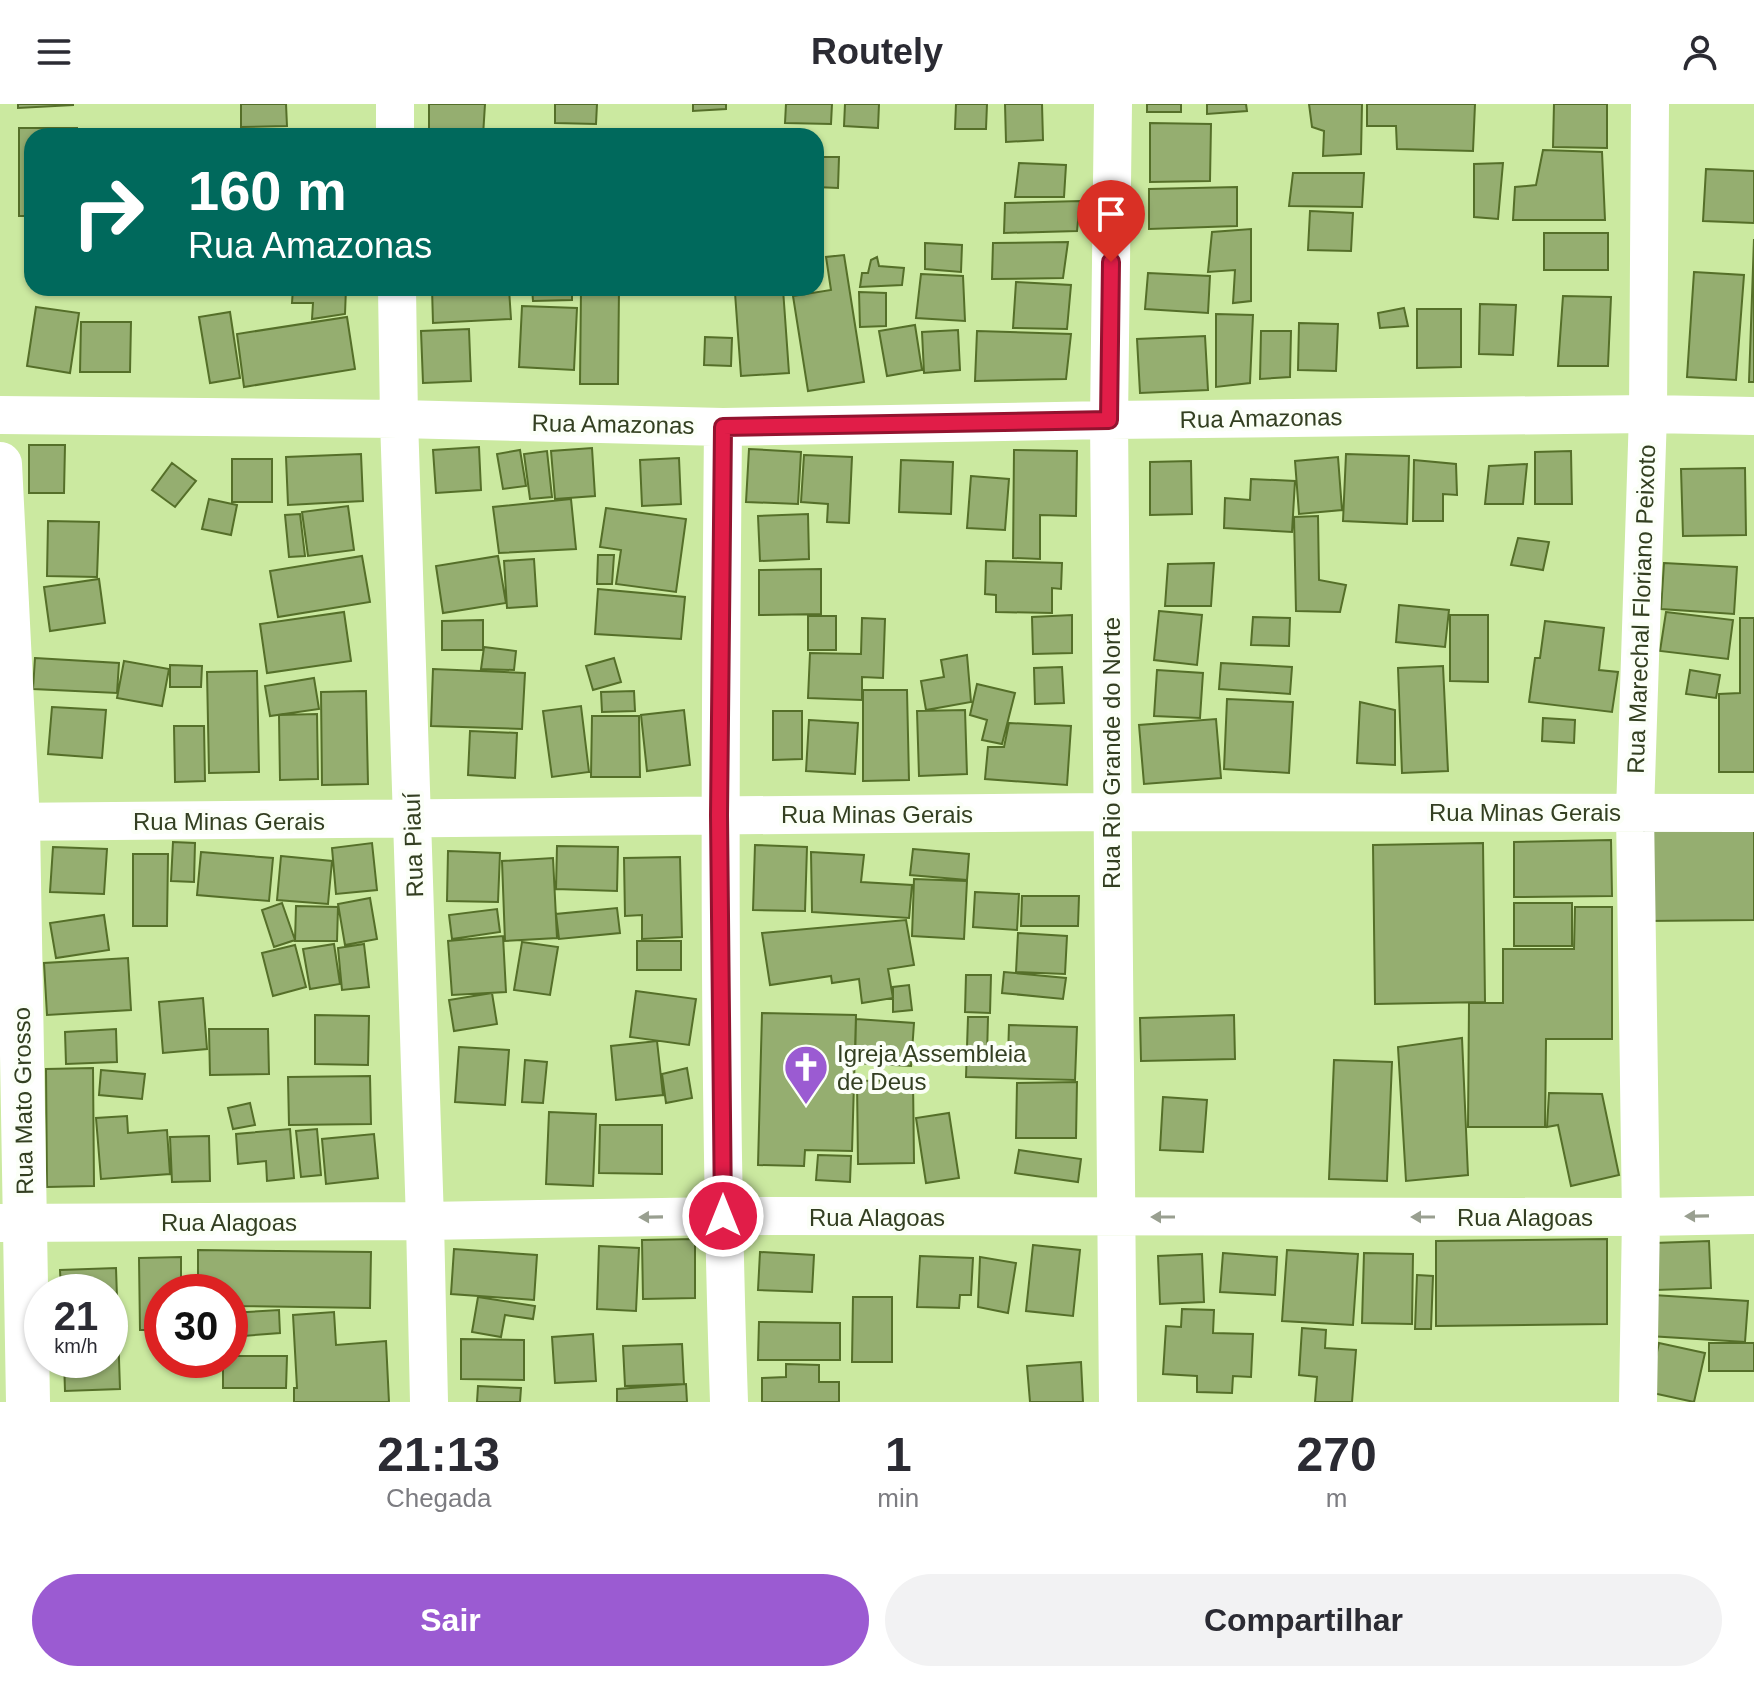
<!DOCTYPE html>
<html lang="pt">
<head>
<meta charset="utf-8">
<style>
	:root { --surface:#fff; --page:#f2f2f3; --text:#2b2b33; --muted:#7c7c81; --accent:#9b5bd2 }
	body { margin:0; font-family:Arial,sans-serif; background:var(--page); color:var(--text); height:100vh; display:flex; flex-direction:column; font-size:30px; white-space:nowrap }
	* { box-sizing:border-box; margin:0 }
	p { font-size:26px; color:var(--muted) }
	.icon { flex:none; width:44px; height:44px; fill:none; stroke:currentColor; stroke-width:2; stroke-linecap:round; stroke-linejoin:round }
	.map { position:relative; height:1298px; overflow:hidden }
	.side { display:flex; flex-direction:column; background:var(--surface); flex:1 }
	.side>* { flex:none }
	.top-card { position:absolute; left:24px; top:24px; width:800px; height:168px; border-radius:24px; box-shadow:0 2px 6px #0004; background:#00695c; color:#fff; overflow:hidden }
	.speed { position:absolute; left:24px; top:1170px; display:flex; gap:16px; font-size:40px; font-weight:700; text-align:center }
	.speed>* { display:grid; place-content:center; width:104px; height:104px; border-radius:50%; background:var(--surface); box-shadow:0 2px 6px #0004; line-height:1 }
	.speed small { font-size:20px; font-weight:400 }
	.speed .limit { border:12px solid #d22; background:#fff; color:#111 }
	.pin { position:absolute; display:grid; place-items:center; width:68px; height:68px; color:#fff; margin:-82px -34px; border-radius:50% 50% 50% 0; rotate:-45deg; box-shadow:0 0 8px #0007 }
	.pin .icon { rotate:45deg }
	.me { position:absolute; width:88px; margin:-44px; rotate:0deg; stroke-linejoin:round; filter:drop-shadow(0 0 6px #0008) }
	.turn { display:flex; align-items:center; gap:28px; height:168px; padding:0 32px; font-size:36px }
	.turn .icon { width:104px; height:104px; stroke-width:2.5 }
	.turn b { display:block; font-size:56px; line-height:68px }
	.eta { display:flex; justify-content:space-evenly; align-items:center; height:136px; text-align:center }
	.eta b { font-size:48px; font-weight:800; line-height:56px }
	.button { display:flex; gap:16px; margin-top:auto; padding:16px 32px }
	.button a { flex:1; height:92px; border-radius:48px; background:var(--accent); color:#fff; font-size:32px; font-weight:800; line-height:92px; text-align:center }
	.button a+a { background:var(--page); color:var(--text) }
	header { display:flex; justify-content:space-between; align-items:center; height:104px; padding:0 32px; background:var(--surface); font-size:36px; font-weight:800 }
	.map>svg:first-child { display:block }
</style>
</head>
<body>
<header><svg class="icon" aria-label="menu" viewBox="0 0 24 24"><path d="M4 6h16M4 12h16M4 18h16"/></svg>Routely<svg class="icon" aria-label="person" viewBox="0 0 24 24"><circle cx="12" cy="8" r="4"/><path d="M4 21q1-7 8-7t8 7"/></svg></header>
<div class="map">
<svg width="1754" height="1298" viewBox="0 0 1754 1298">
	<rect width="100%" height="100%" fill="#cbe9a0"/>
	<!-- building -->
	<path fill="#95ae70" stroke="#556f29" stroke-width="2" d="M18,0H73V1L18,4Z
		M241,0H286L287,22L241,23Z
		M429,0H485L483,32H429Z
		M555,0H597L596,20L555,19Z
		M693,0H726V5L693,7Z
		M786,0H832L831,20L785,19Z
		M845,0H879L878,24L844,22Z
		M956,0H987L986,25H955Z
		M1005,0H1042L1043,36L1006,38Z
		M1147,0H1181V8H1147Z
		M1207,0H1246L1247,7L1207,10Z
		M1309,0H1362L1361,50L1323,52L1324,27L1312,23Z
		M1367,0H1475L1473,47L1397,45L1396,22H1367Z
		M1554,0H1607V44L1553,43Z
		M1150,19L1211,20L1210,77L1150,78Z
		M19,24H77V32H32V112H19Z
		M1543,46L1602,48L1605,116H1513L1515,83L1536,81Z
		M816,53H839L838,84L816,83Z
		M1019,59L1066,61L1064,93H1015Z
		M1503,59L1498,115L1474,113V60Z
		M1706,65L1754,67V119L1703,117Z
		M1293,69H1364L1362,103L1289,102Z
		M1237,83V122L1149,125V85Z
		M1080,97L1077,127L1004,129L1005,99Z
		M1310,107L1353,109L1351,147L1308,146Z
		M1251,125V197L1233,199L1235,166L1208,168L1212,128Z
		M1544,129H1608V166H1544Z
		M1754,135V278H1749Z
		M1068,138L1063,174L992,175L993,139Z
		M925,139L962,141L961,168L925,165Z
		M844,151L864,278L808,287L793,192L831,186L826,153Z
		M877,153L879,162L904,164L902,181L860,183L862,169H868L871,156Z
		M1694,168L1744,171L1736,276L1687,273Z
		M1148,169L1210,172L1208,209L1145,205Z
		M921,170L963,172L965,217L916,214Z
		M1016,178L1071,181L1067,225L1013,224Z
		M293,184H346L345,210L312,215L313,199H292Z
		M432,184H480L481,187L509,185L511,215L433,219Z
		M532,184H572V196L533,197Z
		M581,184H619L618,280H580Z
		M783,185L789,269L741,272L735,189Z
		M859,188L886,189V222L860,223Z
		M1563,192L1611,193L1608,262H1558Z
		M1480,200L1516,201L1513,251L1479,250Z
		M522,202L577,204L574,266L519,263Z
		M36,203L79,209L70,269L27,262Z
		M1404,204L1408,222L1380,224L1378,209Z
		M1417,205H1461V263L1417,264Z
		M230,208L240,274L210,279L199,213Z
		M1216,210L1253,211L1250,279L1216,283Z
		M347,213L355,265L244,283L237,230Z
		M81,218H131L130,268H80Z
		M1299,219L1338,220L1336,267L1298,266Z
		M915,221L922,266L887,272L879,227Z
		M469,225L471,277L423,279L421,227Z
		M958,226L960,266L924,269L922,228Z
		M977,227L1071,230L1066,275L975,277Z
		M1261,227H1291L1290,273L1260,275Z
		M1205,232L1208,286L1140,289L1137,235Z
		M705,233L732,234L731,262L704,261Z
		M29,341H65L64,389H29Z
		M479,343L481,386L436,389L433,346Z
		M592,344L595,392L555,395L551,347Z
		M749,345L801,348L798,400L746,398Z
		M520,346L526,382L503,385L497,350Z
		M1014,346L1077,347L1076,412L1040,411V455L1013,454Z
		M547,347L552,393L530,395L524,350Z
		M1571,347L1572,400H1535V348Z
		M361,350L363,397L288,401L286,353Z
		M1346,350L1409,352L1407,420L1343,417Z
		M804,351L852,353L849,419L827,418L828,400L801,398Z
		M1338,353L1342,406L1299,410L1295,357Z
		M679,354L681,400L642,402L640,356Z
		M232,355H272V398H232Z
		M901,356L953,358L951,410L899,408Z
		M1414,356L1456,360L1457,391L1443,390V417H1413Z
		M1191,357L1192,410L1150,411V358Z
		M172,359L196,377L175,403L152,386Z
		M1527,360L1523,400H1485L1489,362Z
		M1745,364L1746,431L1683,432L1681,365Z
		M971,372L1009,375L1005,426L967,424Z
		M1251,375L1295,377L1292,428L1224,424L1225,394L1250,396Z
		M209,395L237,401L231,431L202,425Z
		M571,395L576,445L499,449L493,403Z
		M348,402L354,446L308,452L302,408Z
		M606,404L686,415L676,488L616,480L621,446L600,443Z
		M300,410L305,452L289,453L285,411Z
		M808,410L809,455L760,457L758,412Z
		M1318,412L1319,476L1346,481L1340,508L1296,507L1294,413Z
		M48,417L99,418L97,473L47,472Z
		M1518,434L1549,438L1543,466L1511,461Z
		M598,451H614L612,480H597Z
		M362,452L370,498L278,513L270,467Z
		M498,452L506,499L443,509L436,462Z
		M534,455L537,502L507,504L504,457Z
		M986,457L1062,459L1061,485L1052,484V509L996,508V491L985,490Z
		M1214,459L1211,502H1165L1168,460Z
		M1664,459L1737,463L1734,510L1661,505Z
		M821,465V510L759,511V466Z
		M99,475L105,519L50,527L44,483Z
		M598,485L685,493L681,535L595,530Z
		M1399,501L1449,506L1445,543L1396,538Z
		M1159,507L1202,511L1197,561L1154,556Z
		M344,508L351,557L267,569L260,520Z
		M1666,508L1733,516L1728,555L1660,547Z
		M1072,511V549L1033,550L1032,513Z
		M1450,511H1488V578L1450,577Z
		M808,512H836V546H808Z
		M1253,513L1290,514L1289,542L1251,541Z
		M862,514L885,515L883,574L862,573V596L808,594L810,549L861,550Z
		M1740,514H1754V668H1719V590L1740,589Z
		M483,516V546H442V517Z
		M1545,517L1604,524L1599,566L1618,568L1612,608L1529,598L1535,554H1540Z
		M484,543L516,547L514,566L481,565Z
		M967,551L971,598L926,606L921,577L944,573L941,556Z
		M35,554L119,559L117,589L33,585Z
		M614,554L621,578L593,586L586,562Z
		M124,557L169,565L162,602L117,594Z
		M1221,559L1292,563L1290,590L1219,585Z
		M170,561L202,562L201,583H170Z
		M1443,562L1448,667L1402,669L1398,564Z
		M1062,563L1064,599L1035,600L1034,564Z
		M433,565L525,569L522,625L431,622Z
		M1157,566L1203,569L1200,614L1154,612Z
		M1690,566L1720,571L1716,594L1686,590Z
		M257,567L259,668L209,669L207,568Z
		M314,574L319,605L270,612L265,582Z
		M977,580L1015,589L1002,640L982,636L987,616L970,611Z
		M863,586H907L909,676L863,677Z
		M366,587L368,680L322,681L321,588Z
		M634,587L635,607L602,608L601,588Z
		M1227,595L1293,598L1289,669L1224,665Z
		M1360,598L1395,606V661L1357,659Z
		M581,602L589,668L552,673L543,607Z
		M52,603L106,606L102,654L48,650Z
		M684,606L690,661L647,667L641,611Z
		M965,606L967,670L919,672L917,607Z
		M773,607H802V655L773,656Z
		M317,610L318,675L280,676L279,611Z
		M592,612H639L640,673H591Z
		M1543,614L1575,616L1574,639L1542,637Z
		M1216,615L1221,674L1144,680L1139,621Z
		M809,616L858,619L855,670L806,667Z
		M1009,619L1071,622L1067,681L985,675L988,643H1004Z
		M174,622H204L205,677L175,678Z
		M470,627L517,629L515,674L468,671Z
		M1754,724V816L1644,817V725Z
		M1611,736L1612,792L1514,793V738Z
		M173,738L195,739L194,778L171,777Z
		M372,739L377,786L336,790L332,744Z
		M1483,739L1485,898L1375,900L1373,741Z
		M755,741L807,743L805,807L753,806Z
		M557,742L618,743L617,787L556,785Z
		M53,743L107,745L104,790L50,788Z
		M913,745L969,750L967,776L910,771Z
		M448,747L500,749L498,798L447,797Z
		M201,748L273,754L269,797L197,791Z
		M811,748L864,751L861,778L912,781L909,814L812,808Z
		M133,750H168L167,822H133Z
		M281,752L332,757L328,800L277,796Z
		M680,753L682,833L642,835V811L625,812L624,754Z
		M553,754L557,834L505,837L502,757Z
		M914,775L967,777L964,835L912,832Z
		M975,788L1019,790L1017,826L973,823Z
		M1022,792H1079L1078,822H1021Z
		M370,794L377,835L345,841L338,800Z
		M282,799L295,836L274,843L262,806Z
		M1514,799H1572V842H1514Z
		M296,802L338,803L337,837H295Z
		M1575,803H1612V935H1546L1545,1023H1468L1469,899H1503V845H1574Z
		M617,804L620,829L559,835L556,810Z
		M497,805L500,828L452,835L449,811Z
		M104,811L109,846L56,854L50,819Z
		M906,816L914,861L888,865L893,894L862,899L859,875L832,879L831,872L770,881L762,829Z
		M1018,829L1067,832L1065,870L1016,868Z
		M503,832L506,888L452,891L448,837Z
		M637,837H681V866H637Z
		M522,838L558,843L550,891L514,886Z
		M334,840L340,880L310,885L303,845Z
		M364,840L369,883L342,886L338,844Z
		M295,841L306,883L273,892L262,849Z
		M128,854L131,906L47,911L44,859Z
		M1004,868L1066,874L1063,895L1002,889Z
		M966,871H991L990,909L965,908Z
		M909,881L912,906L893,908V883Z
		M636,887L696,895L689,941L630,933Z
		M492,889L497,920L454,927L449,896Z
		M203,894L207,945L163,949L159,898Z
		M762,909L856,911L852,1047L805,1046L804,1062L758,1061Z
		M315,911L369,912L368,961L315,960Z
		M1234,911L1235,955L1141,957L1140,914Z
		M968,913H988L987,952H1008L1009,921L1077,923L1075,976L966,973Z
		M856,915L914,919L911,962L855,959Z
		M116,925L117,958L66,960L65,928Z
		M209,925H268L269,970L210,971Z
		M1462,934L1468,1071L1406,1077L1398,943Z
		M657,937L663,991L616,996L611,942Z
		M459,943L509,946L505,1001L455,998Z
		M525,956L547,958L543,999L522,998Z
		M1334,956L1392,958L1387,1077L1329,1075Z
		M93,964L94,1082L47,1083L46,965Z
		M687,964L692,994L666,999L662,970Z
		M101,966L145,970L142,995L99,991Z
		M370,972L371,1020L289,1021L288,973Z
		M913,976L914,1059L858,1060L857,977Z
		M1077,978L1076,1034H1016L1017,979Z
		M1549,989L1602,990L1619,1071L1571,1082L1558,1021L1547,1023Z
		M1163,993L1207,996L1203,1048L1160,1046Z
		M250,999L255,1021L233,1025L228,1004Z
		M549,1008L596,1010L593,1082L546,1080Z
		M949,1009L959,1074L926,1079L916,1014Z
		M127,1012L128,1029L167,1026L170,1070L101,1075L96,1014Z
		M600,1021H662V1070L599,1069Z
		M290,1025L294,1074L267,1077L266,1057L238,1060L236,1030Z
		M317,1025L321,1071L301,1073L296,1027Z
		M374,1030L378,1074L326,1080L322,1035Z
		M209,1032L210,1077L172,1078L170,1033Z
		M1019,1046L1081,1055L1078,1078L1015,1069Z
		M818,1051L851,1052L850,1078L816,1076Z
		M695,1135V1194L643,1195L642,1136Z
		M1607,1135V1220L1436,1222V1137Z
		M1709,1137L1711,1184L1656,1186L1655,1139Z
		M1033,1141L1080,1146L1073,1212L1026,1207Z
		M599,1142L639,1144L636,1207L597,1205Z
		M454,1145L537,1151L534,1196L451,1190Z
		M198,1146L371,1148L370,1204L230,1202V1188H198Z
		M1287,1146L1358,1150L1353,1221L1282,1217Z
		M760,1148L814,1151L812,1188L758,1186Z
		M1223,1149L1277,1153L1275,1191L1220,1188Z
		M1364,1149L1413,1150L1412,1220L1362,1219Z
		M1202,1150L1204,1198L1160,1200L1158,1152Z
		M920,1152L973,1154L971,1191H960L959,1204L917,1203Z
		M181,1153V1188H162V1226H140L139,1154Z
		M980,1153L1016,1159L1008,1209L978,1203Z
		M116,1164L120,1285L65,1287L64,1256H110V1188H61L60,1166Z
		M1417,1171L1433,1172L1431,1225H1415Z
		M1653,1191L1748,1197L1745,1238L1649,1232Z
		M478,1193L535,1202L533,1215L505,1211L501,1233L472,1228Z
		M853,1193H892V1258H852Z
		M1182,1205L1214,1206L1213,1229L1253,1230L1251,1273L1233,1272L1232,1289L1197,1288V1272L1163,1270L1166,1222L1181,1223Z
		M279,1206L280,1229L230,1233V1209Z
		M334,1208L336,1241L386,1237L389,1298H294V1284H297L293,1211Z
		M759,1218L840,1219V1256H758Z
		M1302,1224L1326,1226L1325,1244L1356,1246L1352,1298H1315L1317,1273L1299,1271Z
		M593,1230L596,1277L555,1279L552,1233Z
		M461,1235L524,1236V1276L461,1275Z
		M1659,1239L1705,1249L1694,1298L1648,1288Z
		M1709,1239H1754V1267H1709Z
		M682,1240L684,1280L625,1282L623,1242Z
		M230,1252H287L286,1284H223V1256H230Z
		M1081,1258L1083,1298H1030L1027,1262Z
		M786,1260L819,1261V1278H839V1298H762V1274L786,1273Z
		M686,1280L687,1298H617V1285Z
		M478,1282L521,1284L520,1298H477Z"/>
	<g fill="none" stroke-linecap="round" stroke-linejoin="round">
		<!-- street -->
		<path stroke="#fff" stroke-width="38" d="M395,0V32
			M1113,0L1109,316L1118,1298
			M397,184L399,315L425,1117L429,1298
			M0,311L399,315L723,323L1109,316L1648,310L1754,312
			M723,323C720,648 718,973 729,1298
			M0,718L1111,708L1754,709
			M0,1119L425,1117L723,1112L1641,1113L1754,1111
			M1638,1298L1641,1113L1635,708L1648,310L1650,0"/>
		<!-- secondary -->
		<path stroke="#fff" stroke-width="44" d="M0,360L18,719L28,1298"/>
	</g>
	<!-- one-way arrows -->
	<defs><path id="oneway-solid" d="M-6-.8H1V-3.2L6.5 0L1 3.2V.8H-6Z" transform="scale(2)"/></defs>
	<g fill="#999f90">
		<use href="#oneway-solid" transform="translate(1697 1112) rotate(179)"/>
		<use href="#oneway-solid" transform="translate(651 1113) rotate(179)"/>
		<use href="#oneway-solid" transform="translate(1163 1113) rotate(180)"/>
		<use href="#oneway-solid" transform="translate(1423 1113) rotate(180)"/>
	</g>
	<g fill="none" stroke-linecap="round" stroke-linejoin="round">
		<!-- route casing -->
		<g stroke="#92132f" stroke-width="20">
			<path id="route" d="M723,1112L719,711L723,323L1109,316L1111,158"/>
		</g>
		<!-- route -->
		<use href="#route" stroke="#e11d48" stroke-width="14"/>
	</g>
	<!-- icons -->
	<defs>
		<g id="church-pin" transform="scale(2.3)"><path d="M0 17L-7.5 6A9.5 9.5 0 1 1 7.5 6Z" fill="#9b5bd2" stroke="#fbfff7"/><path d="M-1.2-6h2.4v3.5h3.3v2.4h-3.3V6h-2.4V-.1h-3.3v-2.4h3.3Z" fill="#fff"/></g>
	</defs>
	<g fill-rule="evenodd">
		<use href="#church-pin" x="806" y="963"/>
	</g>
	<g text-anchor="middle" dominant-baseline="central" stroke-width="8" stroke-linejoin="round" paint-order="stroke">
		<!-- street labels -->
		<g font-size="24" fill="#333f21" stroke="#fbfff7">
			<text transform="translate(1261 314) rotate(-1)">Rua Amazonas</text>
			<text transform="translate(613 320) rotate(1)">Rua Amazonas</text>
			<text transform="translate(1641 505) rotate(-88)">Rua Marechal Floriano Peixoto</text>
			<text transform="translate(1111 649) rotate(-90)">Rua Rio Grande do Norte</text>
			<text x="1525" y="708">Rua Minas Gerais</text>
			<text x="877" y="710">Rua Minas Gerais</text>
			<text x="229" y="717">Rua Minas Gerais</text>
			<text transform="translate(413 741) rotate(-92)">Rua Piauí</text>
			<text transform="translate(23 997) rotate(-91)">Rua Mato Grosso</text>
			<text x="877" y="1113">Rua Alagoas</text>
			<text x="1525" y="1113">Rua Alagoas</text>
			<text x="229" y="1118">Rua Alagoas</text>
		</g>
		<!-- poi labels -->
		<g font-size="24" fill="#333f21" stroke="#fbfff7" text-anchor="start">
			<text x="837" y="949">Igreja Assembleia<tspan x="837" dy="28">de Deus</tspan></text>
		</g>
	</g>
</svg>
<div class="speed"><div>21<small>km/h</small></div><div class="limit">30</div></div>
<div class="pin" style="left:1111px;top:158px;background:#d93025"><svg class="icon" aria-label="arrive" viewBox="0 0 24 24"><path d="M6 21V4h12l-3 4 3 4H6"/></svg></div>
<svg class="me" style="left:723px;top:1112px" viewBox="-20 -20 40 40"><circle r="17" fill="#e11d48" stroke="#fff" stroke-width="3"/><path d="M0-11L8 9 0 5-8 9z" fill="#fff"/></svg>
<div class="top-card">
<div class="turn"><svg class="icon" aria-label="right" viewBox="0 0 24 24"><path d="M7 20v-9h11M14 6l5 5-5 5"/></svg><div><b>160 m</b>Rua Amazonas</div></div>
</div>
</div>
<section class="side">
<div class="eta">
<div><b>21:13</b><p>Chegada</p></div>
<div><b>1</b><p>min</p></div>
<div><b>270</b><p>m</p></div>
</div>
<div class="button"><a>Sair</a><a>Compartilhar</a></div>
</section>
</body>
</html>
